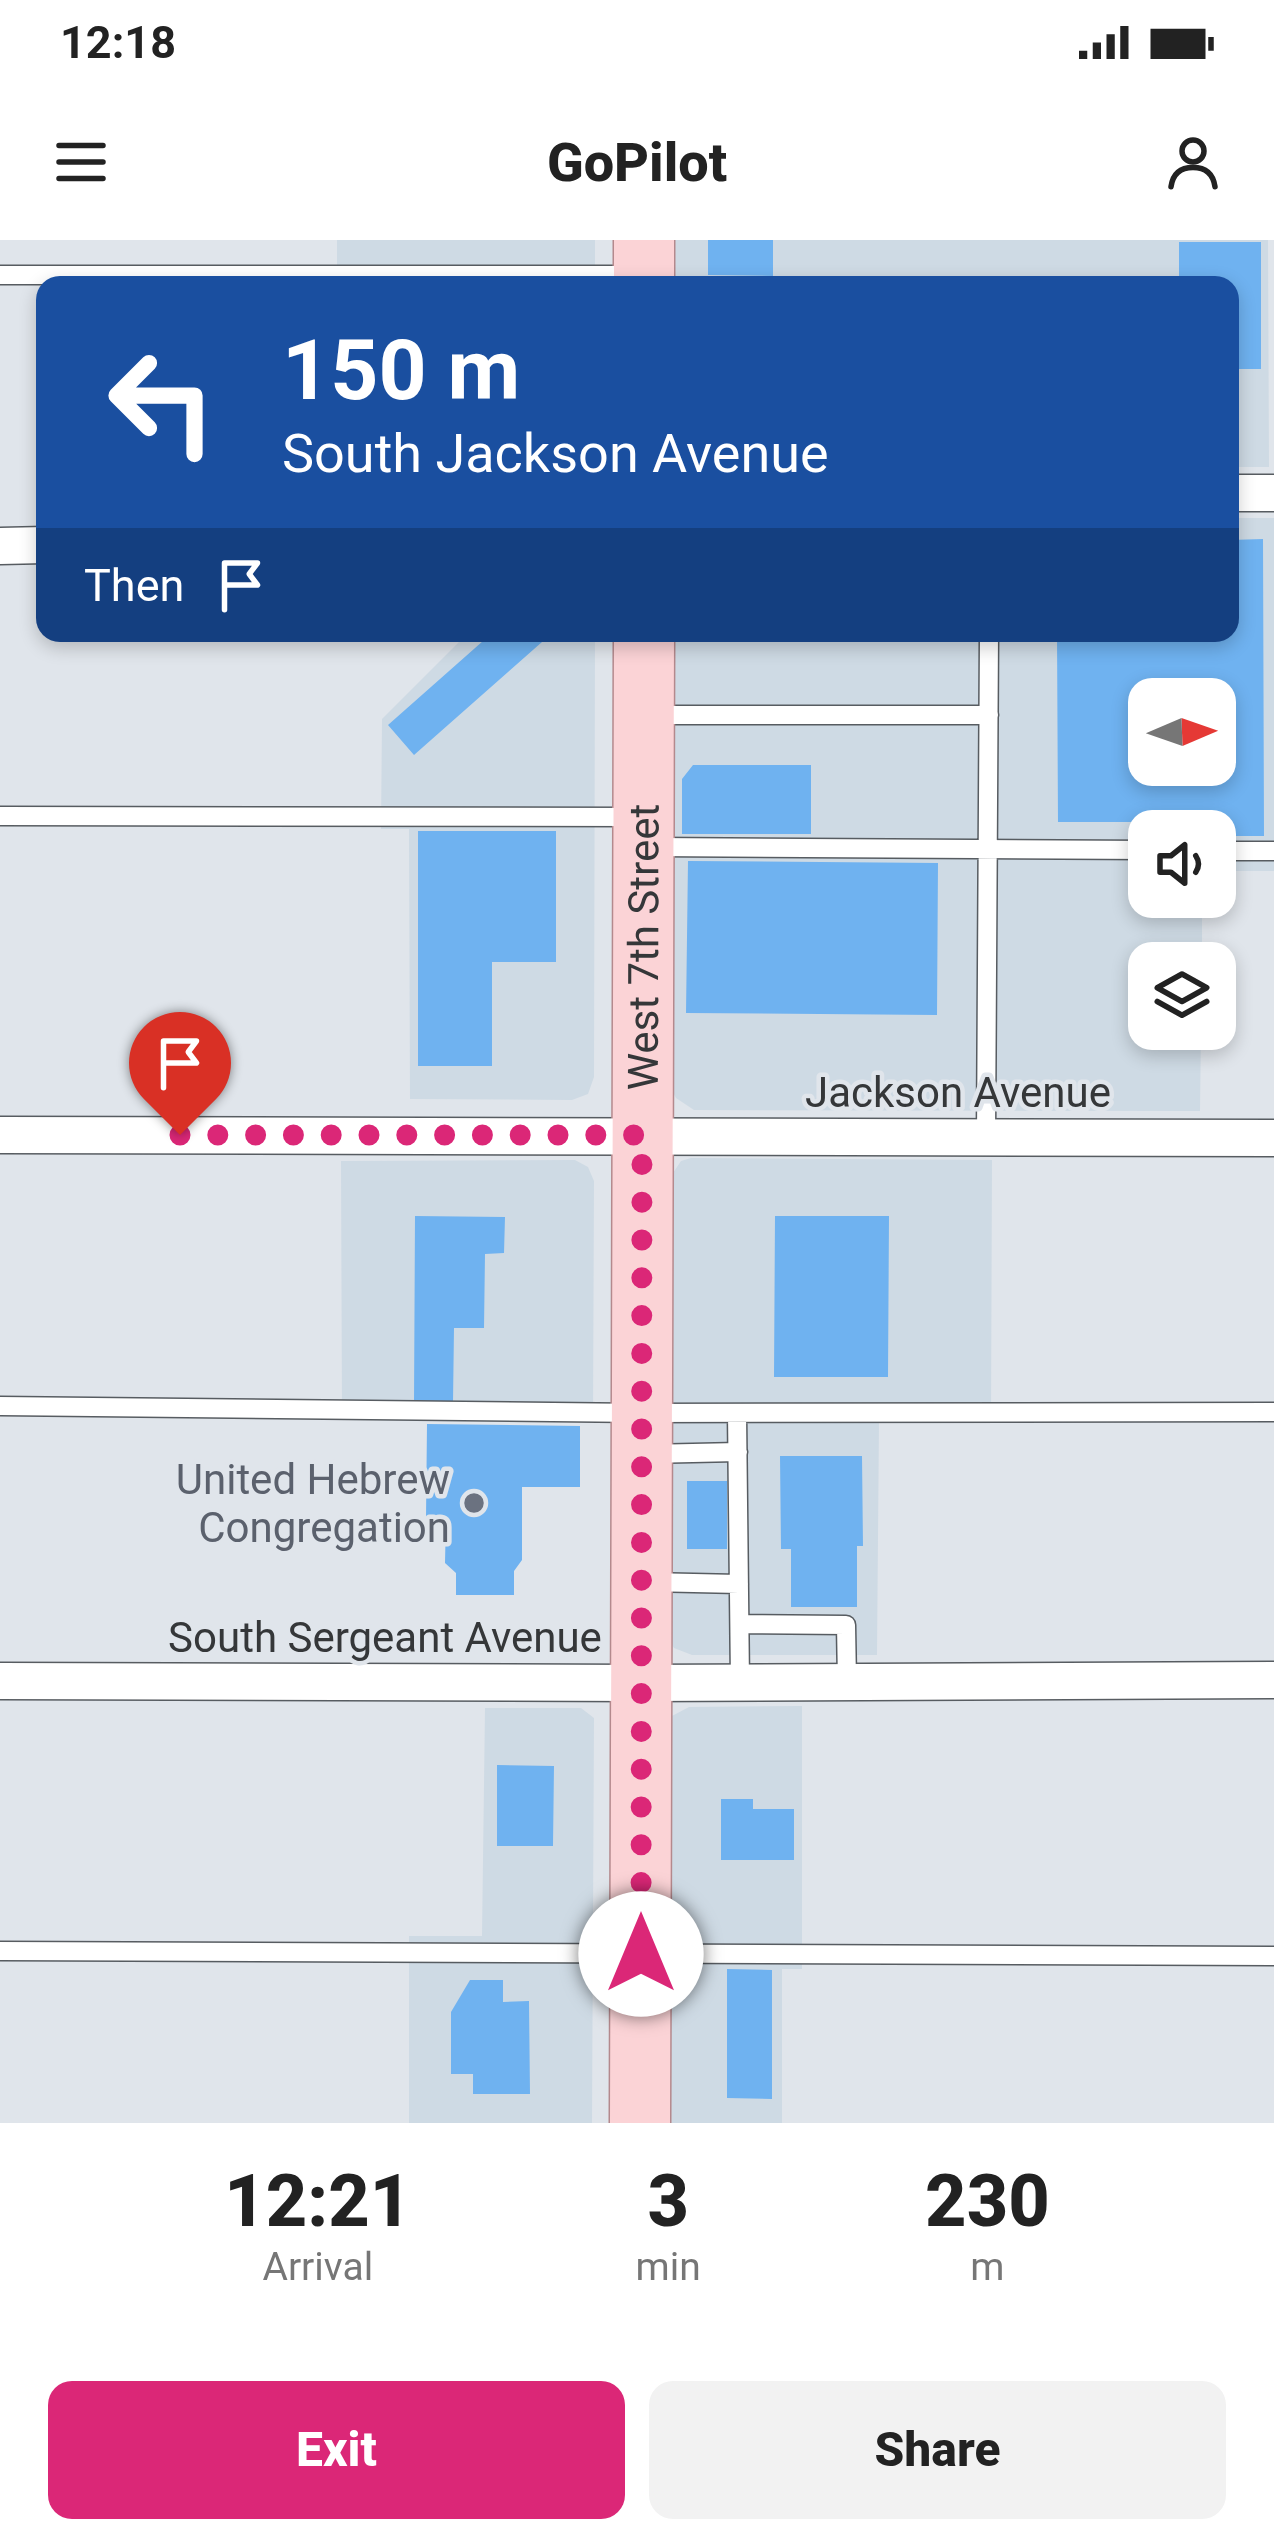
<!DOCTYPE html>
<html lang="en">
<head>
<meta charset="utf-8">
<style>
	:root { --surface:#fff; --page:#f2f2f2; --text:#222; --muted:#767676; --accent:#db2777 }
	body { margin:0; font-family:Roboto,sans-serif; background:var(--page); color:var(--text); height:100vh; display:flex; flex-direction:column; font-size:45px; white-space:nowrap }
	* { box-sizing:border-box; margin:0 }
	p { font-size:39px; color:var(--muted) }
	.icon { flex:none; width:66px; height:66px; fill:none; stroke:currentColor; stroke-width:2; stroke-linecap:round; stroke-linejoin:round }
	.map { position:relative; height:1883px; overflow:hidden }
	.details { display:flex; flex-direction:column; background:var(--surface); flex:1 }
	.details>* { flex:none }
	.guide { position:absolute; left:36px; top:36px; width:1203px; height:366px; border-radius:24px; box-shadow:0 6px 18px #0003; background:#1a4fa0; color:#fff; overflow:hidden }
	.needle { width:78px; rotate:88deg }
	.fabs { position:absolute; left:1128px; top:438px; display:grid; gap:24px }
	.fabs a { display:grid; place-items:center; width:108px; height:108px; border-radius:24px; background:var(--surface); box-shadow:0 6px 18px #0003; font-size:60px }
	.pin { position:absolute; display:grid; place-items:center; width:102px; height:102px; color:#fff; margin:-123px -51px; border-radius:50% 50% 50% 0; rotate:-45deg; box-shadow:0 0 12px #0007 }
	.pin .icon { rotate:45deg }
	.me { position:absolute; width:132px; margin:-66px; rotate:0deg; stroke-linejoin:round; filter:drop-shadow(0 0 9px #0008) }
	.turn { display:flex; align-items:center; gap:42px; height:252px; padding:0 48px; font-size:54px }
	.turn .icon { width:156px; height:156px; stroke-width:2.5 }
	.turn b { display:block; font-size:84px; line-height:102px }
	.then { display:flex; align-items:center; height:114px; padding:0 48px; background:#0003; gap:24px; font-size:45px }
	.eta { display:flex; justify-content:space-evenly; align-items:center; height:204px; text-align:center }
	.eta b { font-size:72px; font-weight:800; line-height:84px }
	.primary-button { display:flex; gap:24px; margin-top:auto; padding:24px 48px }
	.primary-button a { flex:1; height:138px; border-radius:24px; background:var(--accent); color:#fff; font-size:48px; font-weight:800; line-height:138px; text-align:center }
	.primary-button a+a { background:var(--page); color:var(--text) }
	.status { display:flex; justify-content:space-between; align-items:center; height:84px; padding:0 60px; background:var(--surface); direction:ltr }
	.status svg { height:33px; fill:currentColor }
	header { display:flex; justify-content:space-between; align-items:center; height:156px; padding:0 48px; background:var(--surface); font-size:54px; font-weight:800 }
	.map>svg:first-child { display:block }
</style>
</head>
<body>
<div class="status"><b>12:18</b><svg viewBox="0 0 49 12"><path d="M0 12V9h3v3zM5 12V6h3v6zM10 12V3h3v9zM15 12V0h3v12zM26 1h20v11H26zM47 4h2v5h-2z"/></svg></div>
<header><svg class="icon" aria-label="menu" viewBox="0 0 24 24"><path d="M4 6h16M4 12h16M4 18h16"/></svg>GoPilot<svg class="icon" aria-label="person" viewBox="0 0 24 24"><circle cx="12" cy="8" r="4"/><path d="M4 21q1-7 8-7t8 7"/></svg></header>
<div class="map">
<svg width="1274" height="1883" viewBox="0 0 1274 1883">
	<rect width="100%" height="100%" fill="#e0e5eb"/>
	<!-- built -->
	<path fill="#cedae4" fill-rule="evenodd" d="M337,0H595V45H337Z
		M672,0H1268L1269,227H1230V45H672Z
		M1230,278H1274V631H1215V591H1149V657H1202V723H1149V789H1201L1200,871L694,870L676,858L670,847L674,393H1230ZM1149,459H1215V525H1149Z
		M468,393H595L594,837L588,854L572,860L410,859L409,589H381L382,479Z
		M691,918L992,920L991,1181L879,1180L877,1415H692L674,1408L668,1398L669,939L681,921Z
		M575,920L588,927L594,941L593,1182L342,1176L341,921Z
		M802,1466V1729H782V1883H668L667,1486L672,1476L689,1467Z
		M485,1468H581L594,1478L592,1883H409V1696H482Z"/>
	<!-- building -->
	<path fill="#6fb2f0" fill-rule="evenodd" d="M708,0H773V36L708,35Z
		M1179,2H1261V129H1230V45H1179Z
		M1263,299L1264,596H1215V591H1158V582H1058L1057,393H1230V300ZM1149,459H1215V525H1149Z
		M492,393H534L542,402L414,515L388,485Z
		M693,525H811V594H682V539Z
		M418,591H556V722H492V826H418Z
		M688,621L938,623L937,775L686,773Z
		M415,976L505,977L504,1013L485,1014L484,1088H454L453,1162L414,1164Z
		M775,976H889L888,1137H774Z
		M427,1184L580,1186V1247H522V1320L514,1331V1355H456V1333L445,1323L446,1278H426Z
		M780,1216H862L863,1306H857V1367H791V1309H781Z
		M687,1241H727V1309H687Z
		M497,1525L554,1526L553,1606H497Z
		M721,1559H753V1569H794V1620H721Z
		M727,1729L772,1730V1859L727,1858Z
		M470,1740H503V1762L529,1761L530,1854H473V1834H451V1772Z"/>
	<g fill="none" stroke-linecap="round" stroke-linejoin="round">
		<!-- lane casing -->
		<g stroke="#575c61" stroke-width="21">
			<path id="lane" d="M0,35H639
				M654,475H989
				M0,576L638,577
				M654,607L1149,610
				M1215,611H1274
				M986,897L989,393
				M0,1166L642,1173L1274,1172
				M737,1173L740,1443
				M647,1214L738,1212
				M648,1342L739,1344
				M740,1384L846,1385L847,1442
				M0,1711L1274,1716"/>
		</g>
		<!-- street casing -->
		<g stroke="#575c61" stroke-width="39">
			<path id="street" d="M1230,253H1274
				M0,306L45,305
				M0,895L1274,898
				M0,1441L640,1443L1274,1440"/>
		</g>
		<!-- primary casing -->
		<g stroke="#b4898d" stroke-width="63">
			<g id="primary">
				<path d="M644,0V45"/>
				<path id="s1" d="M640,1883L644,393"/>
			</g>
		</g>
		<!-- lane -->
		<use href="#lane" stroke="#fff" stroke-width="18"/>
		<!-- street -->
		<use href="#street" stroke="#fff" stroke-width="36"/>
		<!-- primary -->
		<use href="#primary" stroke="#fbd3d6" stroke-width="60"/>
	</g>
	<g fill="none" stroke-linecap="round" stroke-linejoin="round">
		<!-- route -->
		<path stroke="#db2777" stroke-width="21" stroke-dasharray="0 37.8" d="M180,895H642L641,1714"/>
	</g>
	<!-- markers -->
	<circle fill="#6b7280" stroke="#e0e5eb" stroke-width="4.5" cx="474" cy="1263" r="12"/>
	<g text-anchor="middle" dominant-baseline="central" stroke-width="9" stroke-linejoin="round" paint-order="stroke">
		<!-- street labels -->
		<g font-size="42" fill="#353739" stroke="#e0e5eb">
			<text stroke="none"><textPath href="#s1" startOffset="1176">West 7th Street</textPath></text>
			<text x="958" y="852">Jackson Avenue</text>
			<text x="385" y="1397">South Sergeant Avenue</text>
		</g>
		<!-- worship labels -->
		<g font-size="42" fill="#5b616d" stroke="#e0e5eb" text-anchor="end">
			<text x="450" y="1239">United Hebrew<tspan x="450" dy="48">Congregation</tspan></text>
		</g>
	</g>
</svg>
<div class="fabs">
<a><svg class="needle" viewBox="-14 -14 28 28"><path d="M0-13l5 13h-10z" fill="#e53935"/><path d="M0 13l5-13h-10z" fill="#767676"/></svg></a>
<a><svg class="icon" aria-label="sound" viewBox="0 0 24 24"><path d="M4 9h4l5-4v14l-5-4H4zM17 9q2 3 0 6"/></svg></a>
<a><svg class="icon" aria-label="layers" viewBox="0 0 24 24"><path d="M12 4l9 5-9 5-9-5zM3 14l9 5 9-5"/></svg></a>
</div>
<div class="pin" style="left:180px;top:895px;background:#d93025"><svg class="icon" aria-label="arrive" viewBox="0 0 24 24"><path d="M6 21V4h12l-3 4 3 4H6"/></svg></div>
<svg class="me" style="left:641px;top:1714px" viewBox="-20 -20 40 40"><circle r="19" fill="#fff"/><path d="M0-13L10 11 0 6-10 11z" fill="#db2777"/></svg>
<div class="guide">
<div class="turn"><svg class="icon" aria-label="left" viewBox="0 0 24 24"><path d="M17 20v-9H6M10 6l-5 5 5 5"/></svg><div><b>150 m</b>South Jackson Avenue</div></div>
<div class="then">Then<svg class="icon" aria-label="arrive" viewBox="0 0 24 24"><path d="M6 21V4h12l-3 4 3 4H6"/></svg></div>
</div>
</div>
<section class="details">
<div class="eta">
<div><b>12:21</b><p>Arrival</p></div>
<div><b>3</b><p>min</p></div>
<div><b>230</b><p>m</p></div>
</div>
<div class="primary-button"><a>Exit</a><a>Share</a></div>
</section>
</body>
</html>
